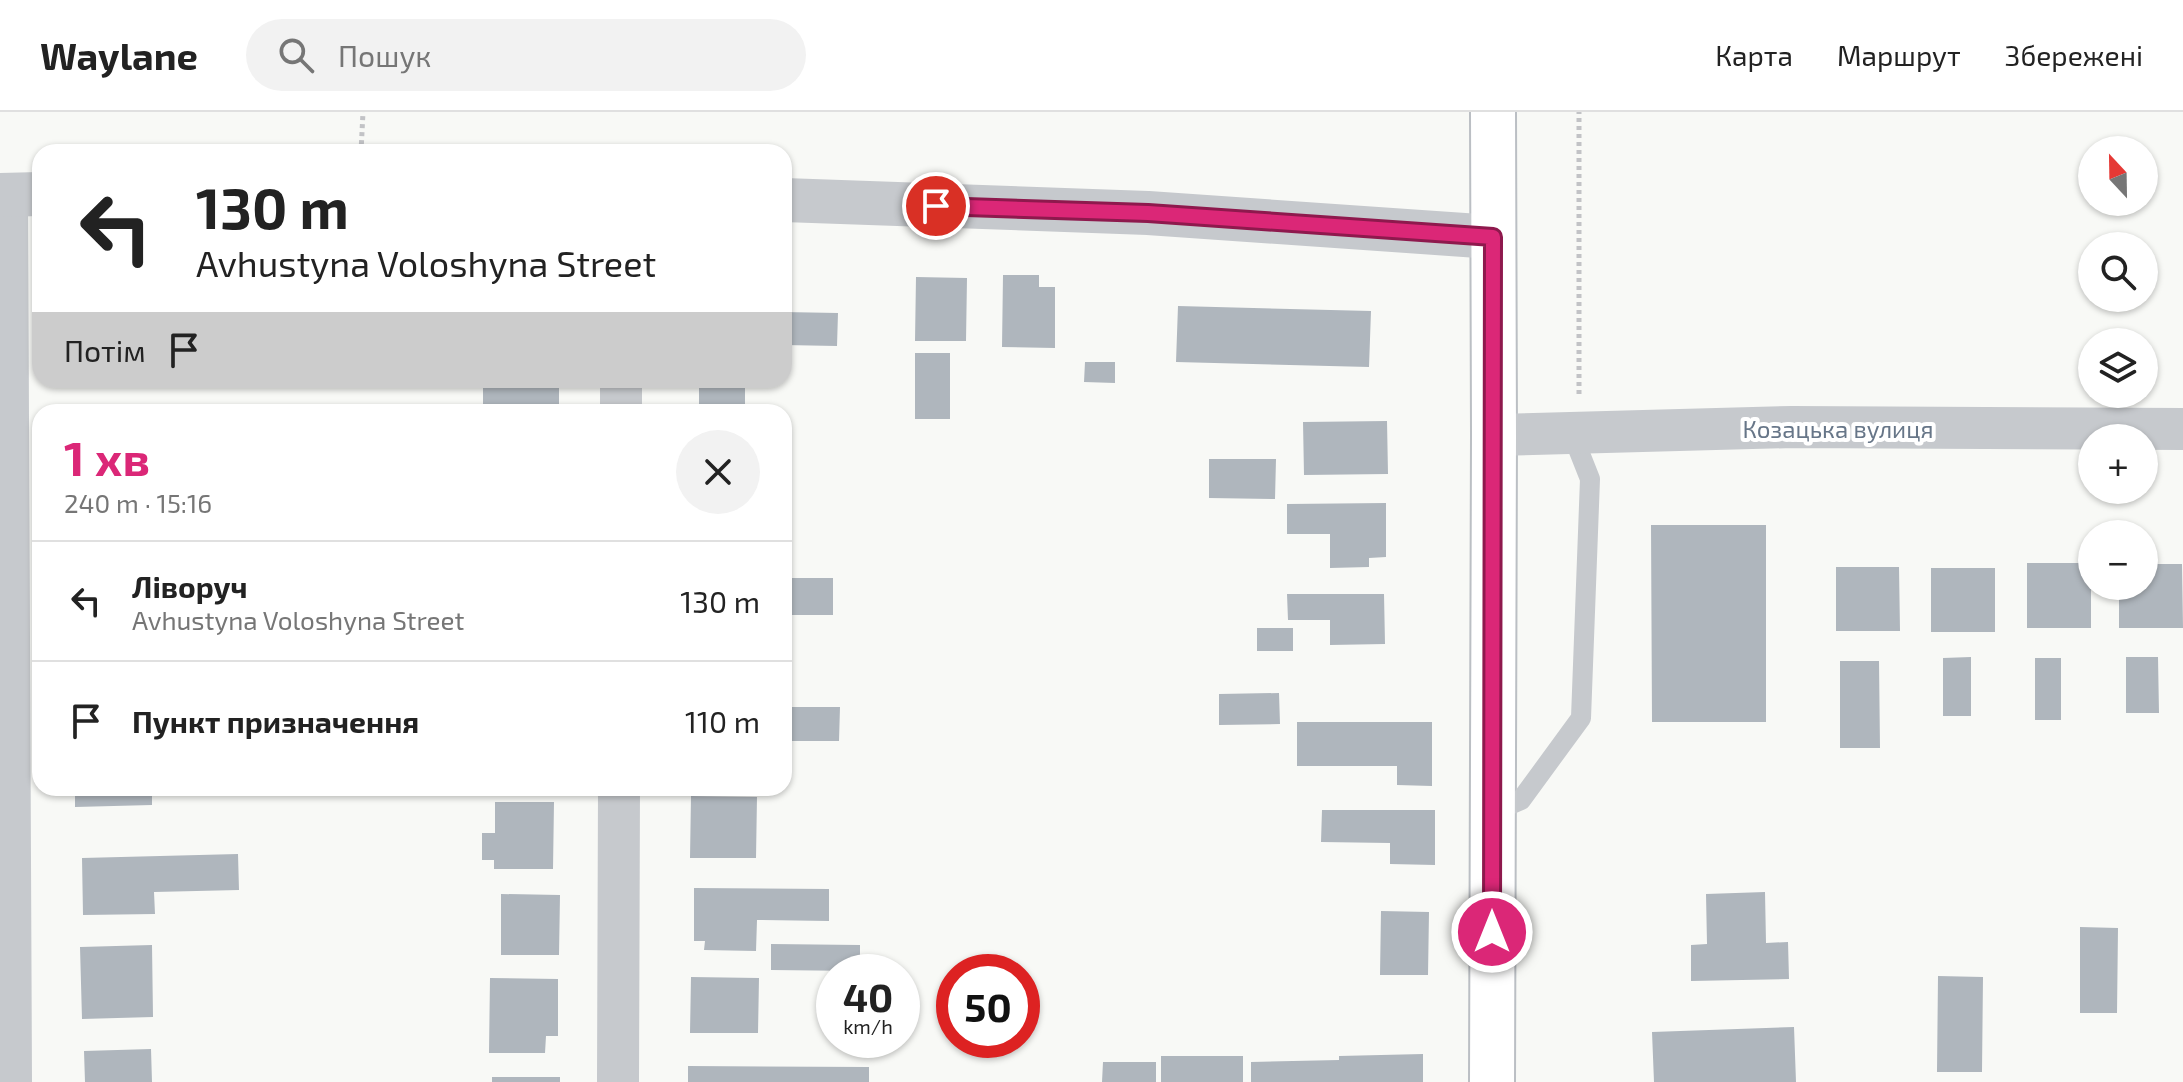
<!DOCTYPE html>
<html lang="uk">
<head>
<meta charset="utf-8">
<style>
	:root { --surface:#fff; --page:#f2f2f2; --text:#222; --muted:#767676; --line:#e0e0e0; --accent:#db2777 }
	body { margin:0; font-family:"Exo 2",sans-serif; background:var(--page); color:var(--text); height:100vh; display:flex; flex-direction:column; font-size:30px; white-space:nowrap }
	* { box-sizing:border-box; margin:0 }
	p { font-size:26px; color:var(--muted) }
	.icon { flex:none; width:44px; height:44px; fill:none; stroke:currentColor; stroke-width:2; stroke-linecap:round; stroke-linejoin:round }
	.map { position:relative; flex:1; overflow:hidden }
	.panel { position:absolute; left:32px; top:292px; width:760px; height:392px; display:flex; flex-direction:column; background:var(--surface); border-radius:24px; box-shadow:0 2px 6px #0004 }
	.panel>* { flex:none }
	.top-card { position:absolute; left:32px; top:32px; width:760px; height:244px; border-radius:24px; box-shadow:0 2px 6px #0004; background:#fff; color:var(--text); overflow:hidden }
	.needle { width:52px; rotate:338deg }
	.tools { position:absolute; left:2078px; top:24px; display:grid; gap:16px }
	.tools a { display:grid; place-items:center; width:80px; height:80px; border-radius:50%; background:var(--surface); box-shadow:0 2px 6px #0004; font-size:40px }
	.speed { position:absolute; left:816px; top:842px; display:flex; gap:16px; font-size:40px; font-weight:700; text-align:center }
	.speed>* { display:grid; place-content:center; width:104px; height:104px; border-radius:50%; background:var(--surface); box-shadow:0 2px 6px #0004; line-height:1 }
	.speed small { font-size:20px; font-weight:400 }
	.speed .limit { border:12px solid #d22; background:#fff; color:#111 }
	.pin { position:absolute; display:grid; place-items:center; width:68px; height:68px; color:#fff; margin:-34px; border:4px solid #fff; border-radius:50%; box-shadow:0 2px 8px #0007 }
	.me { position:absolute; width:88px; margin:-44px; rotate:0deg; stroke-linejoin:round; filter:drop-shadow(0 0 6px #0008) }
	.turn { display:flex; align-items:center; gap:28px; height:168px; padding:0 32px; font-size:36px }
	.turn .icon { width:104px; height:104px; stroke-width:2.5 }
	.turn b { display:block; font-size:56px; line-height:68px }
	.then { display:flex; align-items:center; height:76px; padding:0 32px; background:#0003; gap:16px; font-size:30px }
	.round { display:grid; place-items:center; flex:none; width:84px; height:84px; border-radius:42px; background:var(--page) }
	.headline { display:flex; align-items:center; justify-content:space-between; height:136px; padding:0 32px }
	h1 { font-size:48px; font-weight:700; line-height:60px; color:var(--accent) }
	ul { padding:0; list-style:none }
	li { display:flex; align-items:center; gap:24px; height:120px; padding:0 32px; border-top:2px solid var(--line) }
	li div { flex:1 }
	li b { display:block; font-size:30px }
	li em { font-style:normal }
	header { display:flex; align-items:center; gap:48px; box-sizing:border-box; height:112px; padding:0 40px; background:var(--surface); border-bottom:2px solid var(--line) }
	header strong { font-size:38px }
	nav { display:flex; gap:44px; margin-inline-start:auto; font-size:28px }
	.search { width:560px; height:72px; background:var(--page); display:flex; align-items:center; gap:20px; box-sizing:border-box; padding:0 28px; border-radius:44px; color:var(--muted); font-size:30px }
	.map>svg:first-child { display:block }
</style>
</head>
<body>
<header>
<strong>Waylane</strong>
<div class="search"><svg class="icon" aria-label="search" viewBox="0 0 24 24"><circle cx="10" cy="10" r="6"/><path d="M15 15l6 6"/></svg>Пошук</div>
<nav><a>Карта</a><a>Маршрут</a><a>Збережені</a></nav>
</header>
<div class="map">
<svg width="2183" height="970" viewBox="0 0 2183 970">
	<rect width="100%" height="100%" fill="#f8f9f6"/>
	<!-- building -->
	<path fill="#afb6bd" d="M1003,163H1039V175H1055V236L1002,235Z
		M916,165L967,166L966,229H915Z
		M1178,194L1371,199L1369,255L1176,250Z
		M784,200L838,201L837,234L784,233Z
		M915,241H950V307H915Z
		M1085,250H1115V271L1084,270Z
		M483,268H559V300H483Z
		M699,268H745V300H699Z
		M1387,309L1388,362L1304,363L1303,310Z
		M1209,347H1276L1275,387L1209,386Z
		M1386,391V445L1369,446V455L1330,456V422H1287V392Z
		M1651,413H1766V610H1652Z
		M2027,451H2091V516H2027Z
		M2144,452H2182L2183,516H2119V474H2144Z
		M1836,455H1899L1900,519H1836Z
		M1931,456H1995V520H1931Z
		M784,466H833V503H784Z
		M1287,482H1384L1385,532L1330,533V508H1288Z
		M1257,516H1293V539H1257Z
		M1971,545V604H1943V546Z
		M2126,545H2158L2159,601H2126Z
		M2035,546H2061V608H2035Z
		M1840,549H1879L1880,636H1840Z
		M1279,581L1280,612L1219,613V582Z
		M784,595H840L839,629H784Z
		M1297,610H1432V674L1397,673V654H1297Z
		M75,676H152V693L75,695Z
		M691,684L757,685L756,746H690Z
		M495,690H554L553,757H494V748H482V721H495Z
		M1322,698H1435V753L1390,752V731L1321,730Z
		M238,742L239,778L154,780L155,802L83,803L82,746Z
		M694,776L829,777V809L757,808L756,839L704,838L705,829H694Z
		M1765,780L1766,831L1788,830L1789,867L1691,869V833L1707,832L1706,782Z
		M501,782L560,783L559,843H501Z
		M1381,799L1429,800L1428,863H1380Z
		M2080,815L2118,816L2117,901H2080Z
		M771,832L860,833V859L771,858Z
		M152,833L153,905L82,907L80,835Z
		M1938,864L1983,865L1982,960H1937Z
		M691,865L759,866L758,921H690Z
		M490,866L558,867V924H546L545,941H489Z
		M1794,915L1796,970H1654L1652,920Z
		M151,937L152,970H85L84,939Z
		M1423,942V970H1251V950L1339,948V944Z
		M1161,944H1243V970H1161Z
		M1103,950H1156V970H1102Z
		M688,954L869,955V970H688Z
		M492,965H560V970H492Z"/>
	<g fill="none" stroke-linecap="round" stroke-linejoin="round">
		<!-- secondary casing -->
		<g stroke="#bbbfc4" stroke-width="48">
			<path id="secondary" d="M1492,970L1494,323L1493,0"/>
		</g>
		<!-- path -->
		<path stroke="#c2c3c6" stroke-width="5" stroke-dasharray="4 4" stroke-linecap="butt" d="M361,40L363,0
			M1579,282V0"/>
		<!-- service -->
		<path stroke="#c6c9cd" stroke-width="20" d="M1493,700L1521,688L1581,606L1590,367L1571,319"/>
		<!-- minor -->
		<path stroke="#c6c9cd" stroke-width="42" d="M7,83L11,970
			M621,300V268
			M1494,323L1792,315L2183,317
			M618,970L619,676"/>
		<!-- tertiary -->
		<path stroke="#c6c9cd" stroke-width="44" d="M0,83L40,82
			M784,88L1148,101L1493,125"/>
		<!-- secondary -->
		<use href="#secondary" stroke="#fff" stroke-width="44"/>
	</g>
	<g fill="none" stroke-linecap="round" stroke-linejoin="round">
		<!-- route casing -->
		<g stroke="#8e194d" stroke-width="20">
			<path id="route" d="M936,94L1148,101L1493,125L1492,820"/>
		</g>
		<!-- route -->
		<use href="#route" stroke="#db2777" stroke-width="14"/>
	</g>
	<g text-anchor="middle" dominant-baseline="central" stroke-width="8" stroke-linejoin="round" paint-order="stroke">
		<!-- street labels -->
		<g font-size="24" fill="#677688" stroke="#fff">
			<text x="1838" y="316">Козацька вулиця</text>
		</g>
	</g>
</svg>
<div class="tools">
<a><svg class="needle" viewBox="-14 -14 28 28"><path d="M0-13l5 13h-10z" fill="#e53935"/><path d="M0 13l5-13h-10z" fill="#767676"/></svg></a>
<a><svg class="icon" aria-label="search" viewBox="0 0 24 24"><circle cx="10" cy="10" r="6"/><path d="M15 15l6 6"/></svg></a>
<a><svg class="icon" aria-label="layers" viewBox="0 0 24 24"><path d="M12 4l9 5-9 5-9-5zM3 14l9 5 9-5"/></svg></a>
<a>+</a>
<a>−</a>
</div>
<div class="speed"><div>40<small>km/h</small></div><div class="limit">50</div></div>
<div class="pin" style="left:936px;top:94px;background:#d93025"><svg class="icon" aria-label="arrive" viewBox="0 0 24 24"><path d="M6 21V4h12l-3 4 3 4H6"/></svg></div>
<svg class="me" style="left:1492px;top:820px" viewBox="-20 -20 40 40"><circle r="17" fill="#db2777" stroke="#fff" stroke-width="3"/><path d="M0-11L8 9 0 5-8 9z" fill="#fff"/></svg>
<div class="top-card">
<div class="turn"><svg class="icon" aria-label="left" viewBox="0 0 24 24"><path d="M17 20v-9H6M10 6l-5 5 5 5"/></svg><div><b>130 m</b>Avhustyna Voloshyna Street</div></div>
<div class="then">Потім<svg class="icon" aria-label="arrive" viewBox="0 0 24 24"><path d="M6 21V4h12l-3 4 3 4H6"/></svg></div>
</div>
<section class="panel">
<div class="headline"><div><h1>1 хв</h1><p>240 m · 15:16</p></div><a class="round"><svg class="icon" aria-label="close" viewBox="0 0 24 24"><path d="M6 6l12 12M18 6L6 18"/></svg></a></div>
<ul>
<li><svg class="icon" aria-label="left" viewBox="0 0 24 24"><path d="M17 20v-9H6M10 6l-5 5 5 5"/></svg><div><b>Ліворуч</b><p>Avhustyna Voloshyna Street</p></div><em>130 m</em></li>
<li><svg class="icon" aria-label="arrive" viewBox="0 0 24 24"><path d="M6 21V4h12l-3 4 3 4H6"/></svg><div><b>Пункт призначення</b></div><em>110 m</em></li>
</ul>
</section>
</div>
</body>
</html>
